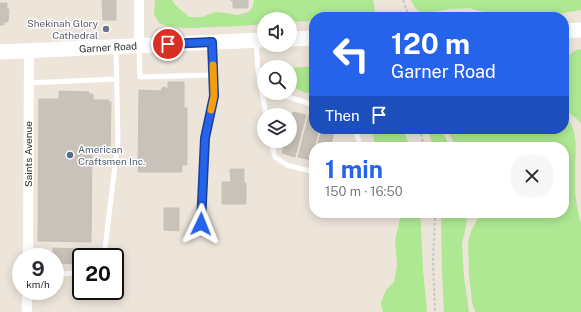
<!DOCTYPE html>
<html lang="en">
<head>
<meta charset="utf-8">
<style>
	:root { --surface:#fff; --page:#f7f7f7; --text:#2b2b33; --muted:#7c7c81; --accent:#2563eb }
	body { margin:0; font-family:"Public Sans",sans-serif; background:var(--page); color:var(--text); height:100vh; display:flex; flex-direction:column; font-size:15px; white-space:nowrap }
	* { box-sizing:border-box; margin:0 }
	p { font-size:13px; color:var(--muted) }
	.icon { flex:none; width:22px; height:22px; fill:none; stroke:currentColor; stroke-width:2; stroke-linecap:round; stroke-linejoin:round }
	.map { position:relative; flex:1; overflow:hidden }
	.panel { position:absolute; left:309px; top:142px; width:260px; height:76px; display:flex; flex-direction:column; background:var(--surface); border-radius:16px; box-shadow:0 2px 10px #0003 }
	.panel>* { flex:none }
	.hud { position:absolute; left:309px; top:12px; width:260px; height:122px; border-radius:16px; box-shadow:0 2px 10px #0003; background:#2563eb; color:#fff; overflow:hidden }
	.fabs { position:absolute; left:257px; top:12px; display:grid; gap:8px }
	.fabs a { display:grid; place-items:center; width:40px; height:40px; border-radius:50%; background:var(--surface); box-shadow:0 2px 10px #0003; font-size:20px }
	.speed { position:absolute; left:12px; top:248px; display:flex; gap:8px; font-size:20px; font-weight:700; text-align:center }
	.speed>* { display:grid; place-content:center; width:52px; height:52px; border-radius:50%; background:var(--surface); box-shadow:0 2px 10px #0003; line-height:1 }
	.speed small { font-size:10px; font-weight:400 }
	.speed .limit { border:2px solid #111; border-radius:6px; background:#fff; color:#111 }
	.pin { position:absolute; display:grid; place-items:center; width:34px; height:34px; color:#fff; margin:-17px; border:2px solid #fff; border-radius:50%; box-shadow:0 1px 4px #0007 }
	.me { position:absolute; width:44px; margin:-22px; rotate:2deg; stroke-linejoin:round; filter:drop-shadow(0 0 3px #0008) }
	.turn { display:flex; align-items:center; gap:14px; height:84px; padding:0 16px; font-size:18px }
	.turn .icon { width:52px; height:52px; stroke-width:2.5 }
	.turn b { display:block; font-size:28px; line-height:34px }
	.then { display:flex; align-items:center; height:38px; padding:0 16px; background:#0003; gap:8px; font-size:15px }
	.round { display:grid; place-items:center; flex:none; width:42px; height:42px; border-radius:16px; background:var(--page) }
	.headline { display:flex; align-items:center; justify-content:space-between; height:68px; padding:0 16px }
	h1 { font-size:24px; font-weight:700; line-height:30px; color:var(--accent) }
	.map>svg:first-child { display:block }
</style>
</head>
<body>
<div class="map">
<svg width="581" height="312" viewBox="0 0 581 312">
	<rect width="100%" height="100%" fill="#ede5da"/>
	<!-- green -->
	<path fill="#aee892" d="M155,0H172C175,6 184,12 189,17H202L215,12L227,13L238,15L249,12L253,6L254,0H373L376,17H314V21L290,22V19H264V24C246,26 229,27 211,27C193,28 176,30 159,23L154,14Z
		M411,0H581V10L558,14L518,13L495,15L469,8L450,9L428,13L420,12L415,8Z
		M581,49V125L580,122L564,108V60L574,51Z
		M314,66V92L306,93L290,86V68Z
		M564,118C580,126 575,156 575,170C575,178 575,185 575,192C576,202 578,213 581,223V312H475L472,302L469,275L468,243L471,231L481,213H564V147H457L446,129H564Z
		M371,129H403L410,147H376Z
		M428,129H441L450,147H433Z
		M401,213H420L421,226L423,269L427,312H383L381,303L386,290L394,282L397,265L395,240L401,215Z
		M441,213H467L466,226L462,244L464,277L469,312H444L442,272Z"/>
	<!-- building -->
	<path fill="#c8c2ba" stroke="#c8c1b3" d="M102,0H116V20H103Z
		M231,0H248V8H233V1H231Z
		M0,3H7V9H9L8,22H4V25H0Z
		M168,82H184V108H187V165H182V172H138L139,90L161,91L162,88L164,87L168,89Z
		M59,91L89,92V94H93V100H109L108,102H111L110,153H96V148H92L91,242L38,241L39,99H59Z
		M293,112L306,115L295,157L282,153L285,141H290V124Z
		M309,115L314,117V129H319L311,160L298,157Z
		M322,129H335L330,147H317Z
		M230,169H244V183H246V204H222V182H231Z
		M164,208H179V231L164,230Z
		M328,213H338V216L328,215Z
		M53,248L79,249L78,264L55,263V257H53Z"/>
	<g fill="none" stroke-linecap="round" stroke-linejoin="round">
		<!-- path -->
		<path stroke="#c7c7c7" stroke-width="2" stroke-dasharray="3 2" stroke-linecap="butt" d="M403,0L409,17
			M420,129L424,147
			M434,213L435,219L433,261L435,312"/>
		<!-- lane -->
		<path stroke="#fff" stroke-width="5" d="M256,42L258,70L266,115
			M139,46L140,77L213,75L212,45
			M28,83L116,79
			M276,93L314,105
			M354,129L356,132L361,147
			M271,141L275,157L287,165L314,172
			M201,224L205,138L214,96L213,75
			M104,257L118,140L116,49
			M55,275L81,272"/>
		<!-- street -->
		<path stroke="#fff" stroke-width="10" d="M139,0V45
			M28,257L29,51
			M27,312V291"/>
		<!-- secondary -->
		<path stroke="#fff" stroke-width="15" d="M564,31L581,30
			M290,39L314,38
			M0,52L264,40"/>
	</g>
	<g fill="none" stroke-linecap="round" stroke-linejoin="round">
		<!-- route casing -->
		<g stroke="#184099" stroke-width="10">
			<path id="route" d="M168,44L212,42L214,96L205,138L201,224"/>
		</g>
		<!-- route -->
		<use href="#route" stroke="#2563eb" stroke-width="7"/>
		<!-- slow -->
		<path stroke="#f59e0b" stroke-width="7" d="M211,110L214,96L213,65"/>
	</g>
	<!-- markers -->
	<circle fill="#6b7280" stroke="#fff" stroke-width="1.5" cx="106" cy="29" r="4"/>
	<circle fill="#5c6f8a" stroke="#fff" stroke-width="1.5" cx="70" cy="155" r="4"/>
	<g text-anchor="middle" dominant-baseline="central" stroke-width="3" stroke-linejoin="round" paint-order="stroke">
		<!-- worship labels -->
		<g font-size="10" fill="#5b616d" stroke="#fff" text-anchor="end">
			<text x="98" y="23">Shekinah Glory<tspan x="98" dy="12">Cathedral</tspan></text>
		</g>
		<!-- street labels -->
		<g font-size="10" fill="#292929" stroke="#fff">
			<text transform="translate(108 47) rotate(-3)">Garner Road</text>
			<text transform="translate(28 154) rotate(-90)">Saints Avenue</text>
		</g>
		<!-- service labels -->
		<g font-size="10" fill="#4e5e75" stroke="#fff" text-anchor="start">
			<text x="78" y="149">American<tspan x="78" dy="12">Craftsmen Inc.</tspan></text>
		</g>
	</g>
</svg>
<div class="fabs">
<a><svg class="icon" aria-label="sound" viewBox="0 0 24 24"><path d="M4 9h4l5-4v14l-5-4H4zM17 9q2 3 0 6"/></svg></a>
<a><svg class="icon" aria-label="search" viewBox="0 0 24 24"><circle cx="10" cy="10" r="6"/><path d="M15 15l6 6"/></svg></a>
<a><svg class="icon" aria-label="layers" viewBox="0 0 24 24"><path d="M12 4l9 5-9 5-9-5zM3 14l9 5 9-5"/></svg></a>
</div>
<div class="speed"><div>9<small>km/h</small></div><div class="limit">20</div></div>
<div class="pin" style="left:168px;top:44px;background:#d93025"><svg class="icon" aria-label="arrive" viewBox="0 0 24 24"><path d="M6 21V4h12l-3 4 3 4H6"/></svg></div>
<svg class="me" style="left:201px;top:224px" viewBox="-20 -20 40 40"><path d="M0-17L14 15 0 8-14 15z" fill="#2563eb" stroke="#fff" stroke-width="4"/></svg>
<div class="hud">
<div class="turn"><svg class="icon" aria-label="left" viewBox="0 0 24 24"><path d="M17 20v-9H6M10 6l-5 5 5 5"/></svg><div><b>120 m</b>Garner Road</div></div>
<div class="then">Then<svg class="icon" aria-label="arrive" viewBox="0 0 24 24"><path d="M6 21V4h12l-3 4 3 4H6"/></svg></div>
</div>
<section class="panel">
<div class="headline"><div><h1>1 min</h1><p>150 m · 16:50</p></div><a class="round"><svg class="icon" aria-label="close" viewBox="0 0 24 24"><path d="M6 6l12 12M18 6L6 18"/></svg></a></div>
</section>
</div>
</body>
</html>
